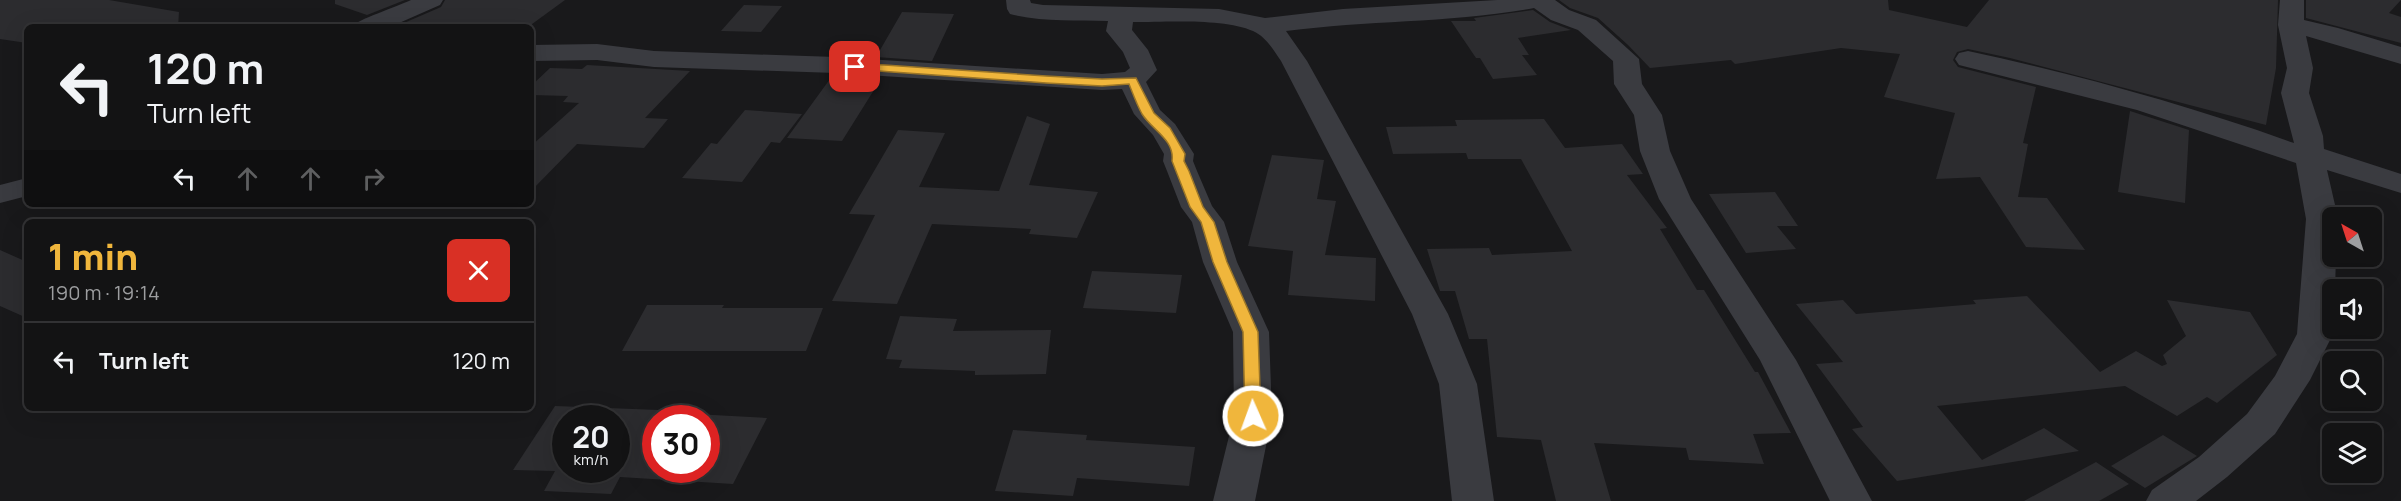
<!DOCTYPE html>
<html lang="en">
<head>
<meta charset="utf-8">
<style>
	:root { --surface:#131314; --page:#202022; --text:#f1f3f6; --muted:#9d9ea0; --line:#323234; --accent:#f0b63c }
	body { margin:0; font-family:Manrope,sans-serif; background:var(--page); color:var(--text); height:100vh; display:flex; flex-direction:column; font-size:22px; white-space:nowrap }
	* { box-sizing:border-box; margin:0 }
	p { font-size:20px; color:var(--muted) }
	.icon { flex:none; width:33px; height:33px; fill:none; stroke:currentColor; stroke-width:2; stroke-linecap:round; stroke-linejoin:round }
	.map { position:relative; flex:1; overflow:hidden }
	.sheet { position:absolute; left:24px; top:219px; width:510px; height:192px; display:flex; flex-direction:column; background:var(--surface); border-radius:9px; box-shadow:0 6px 24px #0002,0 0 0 2px var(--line) }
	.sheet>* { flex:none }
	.top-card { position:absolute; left:24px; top:24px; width:510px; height:183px; border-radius:9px; box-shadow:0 6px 24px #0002,0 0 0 2px var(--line); background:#131314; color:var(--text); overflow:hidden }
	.needle { width:39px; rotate:321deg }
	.buttons { position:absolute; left:2322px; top:207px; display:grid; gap:12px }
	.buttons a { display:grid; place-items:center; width:60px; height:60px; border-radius:9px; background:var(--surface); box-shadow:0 6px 24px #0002,0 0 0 2px var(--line); font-size:30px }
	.speed { position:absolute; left:552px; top:405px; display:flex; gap:12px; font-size:30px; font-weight:700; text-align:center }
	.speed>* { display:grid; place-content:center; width:78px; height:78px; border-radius:50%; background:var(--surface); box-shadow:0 6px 24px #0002,0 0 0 2px var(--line); line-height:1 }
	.speed small { font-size:15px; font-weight:400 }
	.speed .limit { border:9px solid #d22; background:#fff; color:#111 }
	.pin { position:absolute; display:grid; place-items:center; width:51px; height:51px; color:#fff; margin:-26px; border-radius:12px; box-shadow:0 3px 9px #0006 }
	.me { position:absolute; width:66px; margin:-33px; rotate:358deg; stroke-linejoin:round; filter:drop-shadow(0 0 4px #0008) }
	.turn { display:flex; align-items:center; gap:21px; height:126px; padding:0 24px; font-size:27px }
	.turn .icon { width:78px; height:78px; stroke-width:2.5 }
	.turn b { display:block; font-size:42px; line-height:51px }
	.lanes { display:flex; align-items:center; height:57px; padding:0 24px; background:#0003; justify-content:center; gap:30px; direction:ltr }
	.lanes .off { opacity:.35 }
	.round { display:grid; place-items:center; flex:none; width:63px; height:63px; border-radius:9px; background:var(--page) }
	.headline { display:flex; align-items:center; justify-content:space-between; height:102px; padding:0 24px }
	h1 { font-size:36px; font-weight:800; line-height:45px; color:var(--accent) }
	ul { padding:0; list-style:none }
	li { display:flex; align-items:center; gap:18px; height:78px; padding:0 24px; border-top:2px solid var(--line) }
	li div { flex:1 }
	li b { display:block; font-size:22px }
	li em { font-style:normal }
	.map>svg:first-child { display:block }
</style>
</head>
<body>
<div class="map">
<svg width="2401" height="501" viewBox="0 0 2401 501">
	<rect width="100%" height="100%" fill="#19191b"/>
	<!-- building -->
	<path fill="#2c2c2f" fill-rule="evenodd" d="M0,0H109L179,12L178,27H27V43L0,39Z
		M335,0H405L367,15L335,4Z
		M445,0H565L528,27L397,26L441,7Z
		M1559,0H1888L1889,10L1967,27L1989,0H2278L2276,68L2266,125L2010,58L1968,49L1957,52L1953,60L1958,67L2036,87L2023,143L2028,144L2018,197L2047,198L2085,250L2026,247L1980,177L1936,179L1955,113L1884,97L1900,54L1841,48L1735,64L1731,60L1650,68L1628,45L1598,18L1570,8Z
		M2306,0H2401L2389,13L2401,17V43L2306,18Z
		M744,5L782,6L761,32L721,31Z
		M1533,10L1550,22L1571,30L1518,38L1529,55H1522L1537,75L1493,79L1480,58H1476L1451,21H1476L1474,18Z
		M902,12L954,14L932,61L876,57Z
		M587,65L690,71L645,118L668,119L644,148L577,144L531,191V146L579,103L563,102L568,96L531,95V86L550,68L582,69Z
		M830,79L879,82L842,141L787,138Z
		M745,110L802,114L780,143L771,142L742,182L682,178L711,143L717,144Z
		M2130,111L2189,130L2185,203L2118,192Z
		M1027,116L1050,124L1029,185L1098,192L1077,238L1029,234L1031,229L932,224L897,304L832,301L875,215L849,214L898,130L945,133L919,187L999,191Z
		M1544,119L1565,148L1622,144L1643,174L1627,175L1667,228L1660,229L1697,290H1704L1755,372H1758L1791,433L1753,434L1764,464L1689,460L1686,448L1594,443L1611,501H1556L1541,440L1497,437L1487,339H1469L1455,291H1440L1427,249L1489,248L1492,255L1572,251L1521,159H1468L1466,153L1393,154L1386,127L1457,126L1455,120Z
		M1272,155L1324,160L1317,199L1336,201L1325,255L1376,258L1375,301L1288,295L1293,251L1248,246Z
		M1775,192L1798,226H1777L1796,249L1746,253L1709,194Z
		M0,250L27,262V318L0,306Z
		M1092,271L1182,275L1176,313L1083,308Z
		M2027,296L2100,372L2136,351L2162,366L2167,364L2163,355L2186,336L2167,300L2250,312L2277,355L2217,403L2207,397L2177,416L2125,386L1937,406L1982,460L2044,428L2079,451L1897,481L1852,429L1863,427L1816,364L1843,362L1796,304L1843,300L1856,314L1976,304L1973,300Z
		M647,305H724L722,308H823L806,351H622Z
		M900,316L957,319L953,331L1051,330L1046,374L975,375V371L899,368L902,360L886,359Z
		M555,406L659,410L658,412L767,418L733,484L620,477L611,494L544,491L555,471L513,470ZM566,418H616V470H566ZM656,418H706V470H656Z
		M1013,430L1087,435L1086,440L1195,447L1189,486L1077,478L1073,496L995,491Z
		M2163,435L2197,456L2145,488L2111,466Z
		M2096,462L2129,484L2099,501H2024Z"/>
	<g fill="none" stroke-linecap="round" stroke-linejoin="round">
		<!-- street -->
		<path fill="#3a3b40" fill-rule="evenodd" d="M411,0H443L440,5L390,27H351C356,20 399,6 411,0Z
			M1006,0H1030L1031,3L1043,5L1219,9L1265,18L1343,9L1497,0H1555L1569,10L1596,20L1639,59L1642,84L1662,115L1670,151L1691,199L1796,360L1872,501H1830L1760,360L1659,199L1640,151L1634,115L1614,84L1613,61L1578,30L1551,20L1534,8C1452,23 1369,20 1286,31L1307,61L1448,314L1477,384L1494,501H1452L1439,384L1412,314L1281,61C1273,49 1266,37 1253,31C1224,18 1166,22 1133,22L1132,30L1148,50L1157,70L1146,82L1160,110L1175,124L1194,154L1193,161L1197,171L1212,206L1224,222L1237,262L1269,332L1272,416L1255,501H1213L1234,416L1233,332L1203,262L1192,222L1181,207L1167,171L1163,161L1164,154L1153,135L1134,114L1122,89L1102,90L836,73L654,67L597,60L531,61V45L597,44L654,51L836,57L1102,74L1125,72L1130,68L1123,52L1106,31L1108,21C1076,20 1042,22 1010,14L1007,9Z
			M2280,0H2304V20L2338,28L2401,47V64L2306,36L2313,68L2309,93L2323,136L2324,149L2401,174V193L2327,170L2338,218H2332V256H2336L2335,290H2332L2333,334L2310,380L2275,434L2227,477L2196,501H2146L2152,490L2199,457L2247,414L2275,376L2297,334L2306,219L2296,163L2137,110L1959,65L1955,59L1959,53L1968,51C2079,75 2187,105 2294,143L2281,93L2287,68L2278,25Z
			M27,178V196L0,203V185Z"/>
	</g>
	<!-- route -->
	<path fill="#f0b63c" stroke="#9c7627" stroke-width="1.5" d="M855,63L1046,76L1102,79L1136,78L1154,113L1170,128L1185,154L1184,161L1189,171L1203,207L1214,222L1227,262L1258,332L1261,416L1259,420H1247L1245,416L1243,332L1213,262L1201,222L1190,207L1172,161C1175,140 1152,130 1142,114C1137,105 1133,94 1129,84L1102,86L1046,83L851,69V64Z"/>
</svg>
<div class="buttons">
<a><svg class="needle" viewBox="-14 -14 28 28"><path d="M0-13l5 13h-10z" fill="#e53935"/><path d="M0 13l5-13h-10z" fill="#9d9ea0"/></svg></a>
<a><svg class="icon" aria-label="sound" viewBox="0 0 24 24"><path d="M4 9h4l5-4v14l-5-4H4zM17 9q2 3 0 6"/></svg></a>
<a><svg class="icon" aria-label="search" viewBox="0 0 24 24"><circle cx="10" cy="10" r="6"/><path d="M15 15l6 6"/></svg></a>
<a><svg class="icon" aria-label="layers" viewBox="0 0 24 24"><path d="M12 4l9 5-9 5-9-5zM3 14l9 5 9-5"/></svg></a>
</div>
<div class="speed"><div>20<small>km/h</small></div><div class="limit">30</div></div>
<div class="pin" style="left:855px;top:67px;background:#d93025"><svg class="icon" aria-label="arrive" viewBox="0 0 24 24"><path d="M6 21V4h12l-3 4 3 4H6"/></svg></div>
<svg class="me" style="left:1253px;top:416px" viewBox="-20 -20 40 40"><circle r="17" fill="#f0b63c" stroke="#fff" stroke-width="3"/><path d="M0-11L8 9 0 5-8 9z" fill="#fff"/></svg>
<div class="top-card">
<div class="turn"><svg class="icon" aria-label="left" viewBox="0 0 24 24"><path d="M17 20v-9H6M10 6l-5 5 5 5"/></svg><div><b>120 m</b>Turn left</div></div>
<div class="lanes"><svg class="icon" aria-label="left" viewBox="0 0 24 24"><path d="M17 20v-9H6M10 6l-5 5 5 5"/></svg><svg class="icon off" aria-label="ahead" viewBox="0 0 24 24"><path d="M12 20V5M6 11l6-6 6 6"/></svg><svg class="icon off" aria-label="ahead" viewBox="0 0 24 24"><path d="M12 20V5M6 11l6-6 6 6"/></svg><svg class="icon off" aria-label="right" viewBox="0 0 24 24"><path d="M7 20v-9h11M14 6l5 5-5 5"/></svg></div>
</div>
<section class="sheet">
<div class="headline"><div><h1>1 min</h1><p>190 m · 19:14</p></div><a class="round" style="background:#d93025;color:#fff"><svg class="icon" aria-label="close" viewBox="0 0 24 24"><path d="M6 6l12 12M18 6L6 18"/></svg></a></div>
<ul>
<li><svg class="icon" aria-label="left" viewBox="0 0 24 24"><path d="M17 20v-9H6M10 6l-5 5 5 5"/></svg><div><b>Turn left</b></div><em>120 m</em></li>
</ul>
</section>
</div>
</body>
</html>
